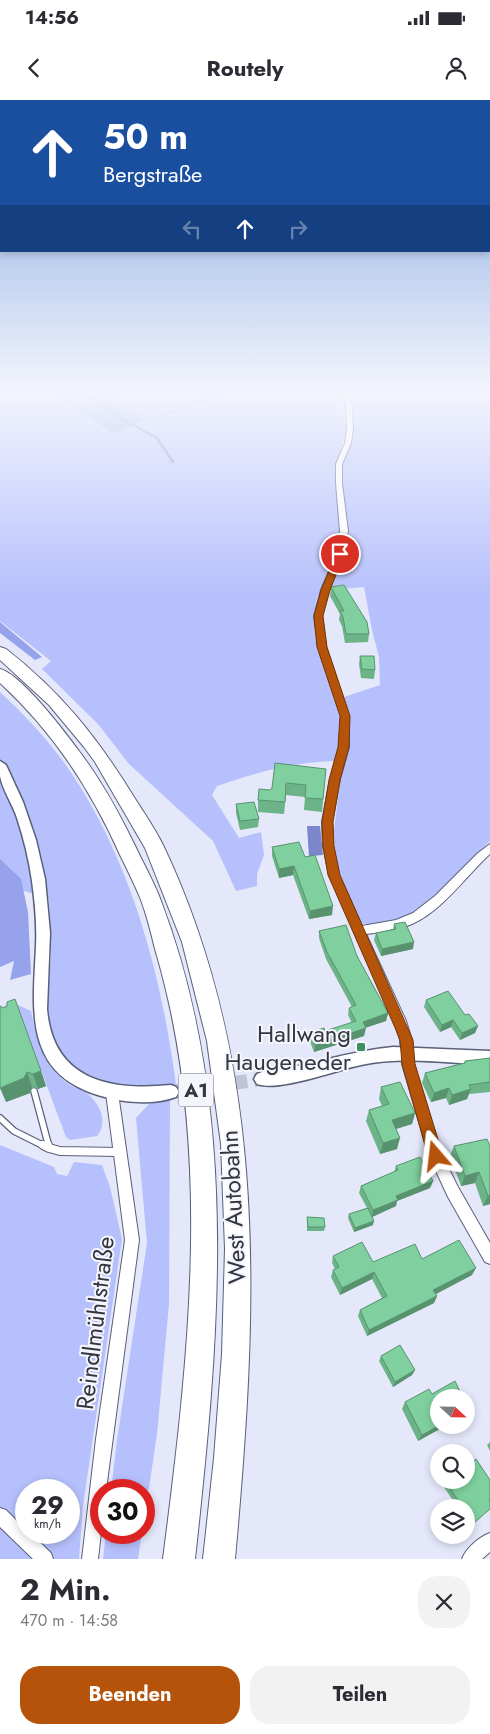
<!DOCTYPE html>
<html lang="de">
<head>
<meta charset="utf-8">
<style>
	:root { --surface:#fff; --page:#f2f2f3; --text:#2b2b33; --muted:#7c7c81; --accent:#b45309 }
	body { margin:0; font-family:Jost,sans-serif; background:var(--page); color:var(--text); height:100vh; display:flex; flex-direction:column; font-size:19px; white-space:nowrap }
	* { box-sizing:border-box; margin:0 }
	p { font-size:16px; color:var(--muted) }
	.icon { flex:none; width:28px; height:28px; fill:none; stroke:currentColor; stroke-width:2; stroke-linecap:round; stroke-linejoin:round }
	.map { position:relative; height:1459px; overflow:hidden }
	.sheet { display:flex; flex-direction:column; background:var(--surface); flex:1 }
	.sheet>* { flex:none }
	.banner { position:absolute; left:0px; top:0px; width:490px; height:152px; box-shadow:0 2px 8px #0003; background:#1a4fa0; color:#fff; overflow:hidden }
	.needle { width:32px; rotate:112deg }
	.fabs { position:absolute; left:430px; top:1289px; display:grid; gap:10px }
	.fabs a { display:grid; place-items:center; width:45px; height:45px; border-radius:50%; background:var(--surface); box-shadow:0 2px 8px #0003; font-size:25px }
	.speed { position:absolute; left:15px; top:1379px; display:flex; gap:10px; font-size:25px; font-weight:700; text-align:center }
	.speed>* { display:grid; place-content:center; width:65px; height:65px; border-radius:50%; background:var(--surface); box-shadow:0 2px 8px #0003; line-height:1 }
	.speed small { font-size:12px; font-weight:400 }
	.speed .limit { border:8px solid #d22; background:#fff; color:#111 }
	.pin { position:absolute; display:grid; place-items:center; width:42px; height:42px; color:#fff; margin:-21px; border:2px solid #fff; border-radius:50%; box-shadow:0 1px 5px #0007 }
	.me { position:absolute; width:55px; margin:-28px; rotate:343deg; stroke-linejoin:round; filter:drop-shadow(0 0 4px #0008) }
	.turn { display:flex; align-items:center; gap:18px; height:105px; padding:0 20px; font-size:22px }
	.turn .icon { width:65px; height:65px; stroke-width:2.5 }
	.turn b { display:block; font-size:35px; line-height:42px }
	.lanes { display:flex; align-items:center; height:48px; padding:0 20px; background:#0003; justify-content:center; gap:25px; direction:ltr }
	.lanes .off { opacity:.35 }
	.round { display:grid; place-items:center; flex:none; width:52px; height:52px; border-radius:20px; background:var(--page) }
	.summary { display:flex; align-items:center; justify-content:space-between; height:85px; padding:0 20px }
	h1 { font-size:30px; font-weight:700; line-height:38px }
	.action { display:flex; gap:10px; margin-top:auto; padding:10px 20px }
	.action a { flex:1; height:58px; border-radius:20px; background:var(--accent); color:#fff; font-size:20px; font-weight:700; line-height:58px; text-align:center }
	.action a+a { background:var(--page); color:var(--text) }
	.status { display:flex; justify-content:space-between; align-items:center; height:35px; padding:0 25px; background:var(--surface); direction:ltr }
	.status svg { height:14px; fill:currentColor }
	header { display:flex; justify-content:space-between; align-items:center; height:65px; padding:0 20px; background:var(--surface); font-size:22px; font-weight:700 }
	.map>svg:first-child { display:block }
</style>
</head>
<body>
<div class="status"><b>14:56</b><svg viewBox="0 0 49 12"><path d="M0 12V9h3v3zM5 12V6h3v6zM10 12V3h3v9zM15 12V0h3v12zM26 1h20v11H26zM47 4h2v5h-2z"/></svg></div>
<header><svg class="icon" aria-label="back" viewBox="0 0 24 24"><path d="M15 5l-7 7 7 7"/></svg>Routely<svg class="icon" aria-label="person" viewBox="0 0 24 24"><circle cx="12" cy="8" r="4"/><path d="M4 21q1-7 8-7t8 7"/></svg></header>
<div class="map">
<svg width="490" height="1459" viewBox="0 0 490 1459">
	<rect width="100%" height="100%" fill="#e4e8fa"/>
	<!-- green -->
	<path fill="#b6c0fc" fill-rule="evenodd" d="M0,290H49L113,332L148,319L97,290H224L161,315L164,317L233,290H341L346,331L335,369L340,415V439L317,498L314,514L315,536L321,559L339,612C342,629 340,644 337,661C293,662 258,672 217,686L212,695L239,738L261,732L264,755L257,774V786L236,791L213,741L129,664L98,624L42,569L51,561L0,521Z
		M347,290H490V741C458,773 412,836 360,823L339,771L335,751L334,731L340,681L350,638L348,613L344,597L380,585L379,557L372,530L364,487L329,490L344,452L347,439L348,422L341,382L343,361L353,331Z
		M0,592C26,616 52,644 72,674C133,766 162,878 176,985L117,986L97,981L80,972L63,957L49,926L47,900L51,859L49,799L0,783Z
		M8,904L18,905L31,911C35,929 38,946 48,962C53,970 61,979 69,984C75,988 84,990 89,995C101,1006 108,1023 97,1036L70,1040L66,1037L20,914L12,915L3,907Z
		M170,999L169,1204L157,1334L144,1422V1390H111L117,1340L147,1143L136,1018L149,1004Z
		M0,1045L54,1067L57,1074L67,1076L74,1062L102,1065L110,1087L122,1139L83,1406L79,1459H0ZM26,1390H69V1432H26Z
		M106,1433H142L138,1459H103Z"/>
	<!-- forest -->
	<path fill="#97a2ec" d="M49,290H97L148,319L113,333Z
		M224,290H233L164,317L160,315Z
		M0,522L42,557L35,560L0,533Z
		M0,759L21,779L28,812L31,874L10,880L14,861L0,867Z"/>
	<!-- water -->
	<path fill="#7b86cd" d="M307,726H320L323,755L309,756Z"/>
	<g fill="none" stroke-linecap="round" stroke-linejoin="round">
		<!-- stream -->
		<path stroke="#7b86cd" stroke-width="2.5" d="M80,290L120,318L157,338L173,362"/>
		<!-- tertiary-tunnel -->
		<path stroke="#c1c4d5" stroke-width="14" stroke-dasharray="14 7" stroke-linecap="butt" d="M171,992L262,979"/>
		<!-- service-far1 casing -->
		<g stroke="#5b6079" stroke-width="8">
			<path id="service-far1" d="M34,991L49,1047
				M0,1018L14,1031L46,1047"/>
		</g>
		<!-- service casing -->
		<g stroke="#5b6079" stroke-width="10">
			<path id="service" d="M43,1045L49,1048L48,1045
				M49,1048L60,1051L118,1052"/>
		</g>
		<!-- minor casing -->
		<g stroke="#5b6079" stroke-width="2">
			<path id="minor" d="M342,290H348L352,307L353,329L351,343L342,364V383L348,431L344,454L329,490L322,516L326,547L349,616V647L340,679L332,722L333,746L339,775L362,826L396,820L413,813L435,796L478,753L490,744V754C466,776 442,811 412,824C398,830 381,832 366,834L406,921L412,940L414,964L442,1055L458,1087L490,1143V1164L485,1162L448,1097L429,1056L402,964L400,940L394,921L329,775L323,746L322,722L330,679L339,647L341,616L318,547L314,516L321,490L336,454L340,431L336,383V364L345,343L347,329L346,307Z
				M112,987L116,989L118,993L139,1140L106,1390H101V1432L98,1459H82L96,1339L125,1140L106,993L108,989Z
				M0,1408L6,1410L26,1430V1432H29L51,1453L53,1459H33L0,1427Z
				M490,1433V1452L482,1459H462C466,1448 479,1437 490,1433Z"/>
		</g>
		<!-- tertiary casing -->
		<g stroke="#5b6079" stroke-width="3">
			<path id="tertiary" d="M0,661L6,665L23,702L36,740L45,779L50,833L47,909C53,981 111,991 171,985L176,987L179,992L176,997C154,1005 124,1003 101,996C23,974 33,910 36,846C37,824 35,803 32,781C29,760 24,739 17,718C13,705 2,689 0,676C0,671 0,666 0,661Z
				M393,947L490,951V965C447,963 403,956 361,965C336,970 279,992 257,984L254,979L257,974L262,972C307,967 348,951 393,947Z"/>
		</g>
		<!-- motorway casing -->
		<g stroke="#5b6079" stroke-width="2">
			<path id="motorway" d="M0,547L6,549C61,592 97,637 134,697C144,713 156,730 164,747C271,974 257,1216 235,1459H203L214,1358L222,1254L225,1149L221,1044L207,941L182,842L145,748L95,662L84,647L49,605L0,560Z
				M0,569C21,574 65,632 79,651C104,684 123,720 141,758C148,772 156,787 161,801C241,1011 219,1241 195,1459H163C189,1257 214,1047 155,849C151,833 147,816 141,800C135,785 128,771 121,757C91,690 55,634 0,583Z"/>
		</g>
		<!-- service-far1 -->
		<use href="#service-far1" stroke="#fff" stroke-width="5.5"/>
		<!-- service -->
		<use href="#service" stroke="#fff" stroke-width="8"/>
		<!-- minor -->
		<use href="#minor" fill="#fff" fill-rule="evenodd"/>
		<!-- tertiary -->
		<use href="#tertiary" fill="#fff" fill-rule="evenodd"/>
		<!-- motorway -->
		<use href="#motorway" fill="#fff" fill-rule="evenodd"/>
	</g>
	<!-- wall -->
	<path fill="#6db388" d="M331,487L369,534L368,542L345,543L342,526L339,520L340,514L330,496Z
		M360,556L375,570L374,579L361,578L359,564Z
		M326,669L322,712L304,710L305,697L286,695L284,714L258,712V700L270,690Z
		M236,704L259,719L258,727L240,730L236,713Z
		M272,747L305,757L332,815L309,819L293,775L279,778L272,756Z
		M394,824L413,849L381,856L374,840L376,833L393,829Z
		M319,831L357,856L388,913L386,921L365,928L364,936L314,952L309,939L310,932L325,931L352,923L348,915L349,908L352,907L326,859L319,838Z
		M426,900L465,915L478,926L475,933L460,940L451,927L440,932L424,907Z
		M0,906L41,971L46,986L38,989L32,987L30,993L6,1002Z
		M490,958V992L469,994L467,999L449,1005L446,998L431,1002L422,983L425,973L464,963L465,961Z
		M381,987L415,1013L412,1024L396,1029L397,1049L380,1054L366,1021L369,1010L382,1006L379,999Z
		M487,1039L490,1104L483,1106L475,1083L461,1086L450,1056L454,1046Z
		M396,1066L433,1081L430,1088L397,1101L396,1106L372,1117L373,1125L354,1132L348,1118L349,1114L367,1108L359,1093L361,1086L394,1072Z
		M307,1117L325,1127L324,1131H307Z
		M333,1156L373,1162L422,1159L472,1175L436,1194L437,1196L434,1203L367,1236L358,1216L360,1210L382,1198L372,1179L340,1195L331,1177L333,1170L335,1169L332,1163Z
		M381,1256L415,1270L412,1275L393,1287L379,1261Z
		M432,1294L439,1325H447L418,1341L402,1309L405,1302Z
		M490,1342V1351L487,1345Z
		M447,1383L489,1400L490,1409L470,1426L466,1421V1408H458L444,1387Z"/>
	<!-- shaded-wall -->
	<path fill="#59926f" d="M294,766L293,775L279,778V769Z
		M333,806L332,815L309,819L310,811Z
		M414,842L413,849L381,856L382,849Z
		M388,913L386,921L361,929L363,922Z
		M453,920L451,927L440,932L442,925Z
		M478,926L475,933L460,940L462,933Z
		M366,928L364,936L314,952L315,945Z
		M41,971L46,986L38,989L33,974Z
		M27,972L32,987L30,993L6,1002L0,988Z
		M449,988L446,998L431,1002L434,993Z
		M471,989L467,999L449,1005L452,995Z
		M415,1013L412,1024L389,1031L392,1020Z
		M400,1038L397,1049L380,1054L383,1043Z
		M479,1072L475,1083L461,1086L465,1076Z
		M433,1081L430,1088L397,1101L396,1106L372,1117L373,1110L396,1096Z
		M490,1095V1104L483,1106L488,1096Z
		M374,1121L373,1125L354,1132L355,1128Z
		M476,1168L472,1175L430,1197L433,1190Z
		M374,1172L372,1179L340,1195L342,1188Z
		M437,1196L434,1203L367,1236L369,1230Z
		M415,1270L412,1275L393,1287L395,1282Z
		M440,1325H447L418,1341L422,1335Z"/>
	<!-- building -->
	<path fill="#7fd09e" stroke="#59926f" d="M344,485L367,522L369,534H346L343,517L340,511H344L331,487Z
		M360,556H374L375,570L362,569Z
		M275,663L326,669L323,699L305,698L306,685L286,683L285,702L258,700L259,689L270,690L272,688Z
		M254,702L259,719L240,721L236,704Z
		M299,742L305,757L315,755L333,806L310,811L294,766L279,769L272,747Z
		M405,822L414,842L382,849L376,833L396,829L394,824Z
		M346,825L357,856L388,913L363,922L366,928L315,945L310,932L324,928L325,931L356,921L349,908L356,905L327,852L319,831Z
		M448,891L465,915L469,914L478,926L462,933L453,920L442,925L426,900Z
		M15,899L41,971L33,974L27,972L24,978L0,988V906L4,908L7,906V902Z
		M490,958V982L469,985L471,989L452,995L449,988L434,993L425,973L465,963V961Z
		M400,982L415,1013L392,1020L400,1038L383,1043L369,1010L389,1004L381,987Z
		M487,1039L490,1046V1095L488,1096L479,1072L465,1076L454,1046Z
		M420,1057L433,1081L396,1096L398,1100L373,1110L361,1086L398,1070L396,1066Z
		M368,1108L374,1121L355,1128L349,1114Z
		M307,1117L324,1118L325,1127H308Z
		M459,1140L476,1168L433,1190L437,1196L369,1230L360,1210L387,1196L374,1172L342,1188L333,1170L339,1167L333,1156L362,1142L373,1162L415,1144L422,1159Z
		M400,1245L415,1270L395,1282L381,1256Z
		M455,1281L463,1298H439V1325H440L422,1335L405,1302L429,1289L432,1294Z
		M466,1303L469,1309L466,1310Z
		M476,1359L490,1380V1399L489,1400L490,1402V1409L474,1423L466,1412V1408H463L447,1383L451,1380H466V1367Z"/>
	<!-- sky -->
	<linearGradient id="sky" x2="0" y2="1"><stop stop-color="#7ca2dd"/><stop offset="0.59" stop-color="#f3f5fd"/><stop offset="1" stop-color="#f3f5fd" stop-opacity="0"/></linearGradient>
	<rect width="490" height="495" fill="url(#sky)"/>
	<!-- route -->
	<path fill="#b45309" stroke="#753606" d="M337,452L344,454L330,490L323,516L327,547L350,616L349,647L340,680L333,722L334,746L340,775L413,940L415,964L443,1056L441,1061L436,1063L431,1061L428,1056L402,964L400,940L396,930L328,775L323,746L322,722L329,680L338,647L340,616L317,547L314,516L321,490Z"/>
	<!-- markers -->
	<rect fill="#3e9061" stroke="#f5f6fc" stroke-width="2" x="356" y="942" width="10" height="10" rx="2.5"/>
	<g text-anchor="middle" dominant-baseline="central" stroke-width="4" stroke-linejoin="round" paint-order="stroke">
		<!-- shield labels -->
		<rect fill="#f5f6fc" stroke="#6d6f78" stroke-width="1" x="178.5" y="973.5" width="35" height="33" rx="4"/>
		<g font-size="19" font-weight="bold" fill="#333540">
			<text x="196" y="990">A1</text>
		</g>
		<!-- near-poi labels -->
		<g font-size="24" fill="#333540" stroke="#f5f6fc" text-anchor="end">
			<text x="351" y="933">Hallwang<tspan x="351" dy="28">Haugeneder</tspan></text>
		</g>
		<!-- near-street labels -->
		<g font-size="24" fill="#333540" stroke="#f5f6fc">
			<text transform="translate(233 1107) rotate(-93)">West Autobahn</text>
			<text transform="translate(95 1223) rotate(-83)">Reindlmühlstraße</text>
		</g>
	</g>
</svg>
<div class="fabs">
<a><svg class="needle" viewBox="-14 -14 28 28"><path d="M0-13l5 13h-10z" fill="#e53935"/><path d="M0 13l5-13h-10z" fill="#7c7c81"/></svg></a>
<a><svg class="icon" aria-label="search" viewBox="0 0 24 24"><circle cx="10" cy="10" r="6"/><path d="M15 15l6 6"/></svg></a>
<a><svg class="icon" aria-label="layers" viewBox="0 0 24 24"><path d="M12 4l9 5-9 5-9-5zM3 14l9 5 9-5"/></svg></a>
</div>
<div class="speed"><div>29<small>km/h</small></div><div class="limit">30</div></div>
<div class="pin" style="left:340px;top:454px;background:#d93025"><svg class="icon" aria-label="arrive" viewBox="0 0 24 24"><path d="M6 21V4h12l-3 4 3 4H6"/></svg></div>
<svg class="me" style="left:436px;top:1056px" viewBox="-20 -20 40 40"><path d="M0-17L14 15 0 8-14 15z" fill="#b45309" stroke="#fff" stroke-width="4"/></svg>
<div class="banner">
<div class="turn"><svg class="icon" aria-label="ahead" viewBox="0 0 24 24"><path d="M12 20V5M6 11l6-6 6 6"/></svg><div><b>50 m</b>Bergstraße</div></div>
<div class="lanes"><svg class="icon off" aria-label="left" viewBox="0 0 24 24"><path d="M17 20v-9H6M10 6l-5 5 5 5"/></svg><svg class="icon" aria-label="ahead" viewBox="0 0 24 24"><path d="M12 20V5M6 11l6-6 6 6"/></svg><svg class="icon off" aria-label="right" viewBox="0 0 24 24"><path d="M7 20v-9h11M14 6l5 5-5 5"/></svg></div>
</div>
</div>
<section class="sheet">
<div class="summary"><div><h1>2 Min.</h1><p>470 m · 14:58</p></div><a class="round"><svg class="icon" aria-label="close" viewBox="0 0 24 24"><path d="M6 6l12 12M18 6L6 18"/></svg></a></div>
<div class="action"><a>Beenden</a><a>Teilen</a></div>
</section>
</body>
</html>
